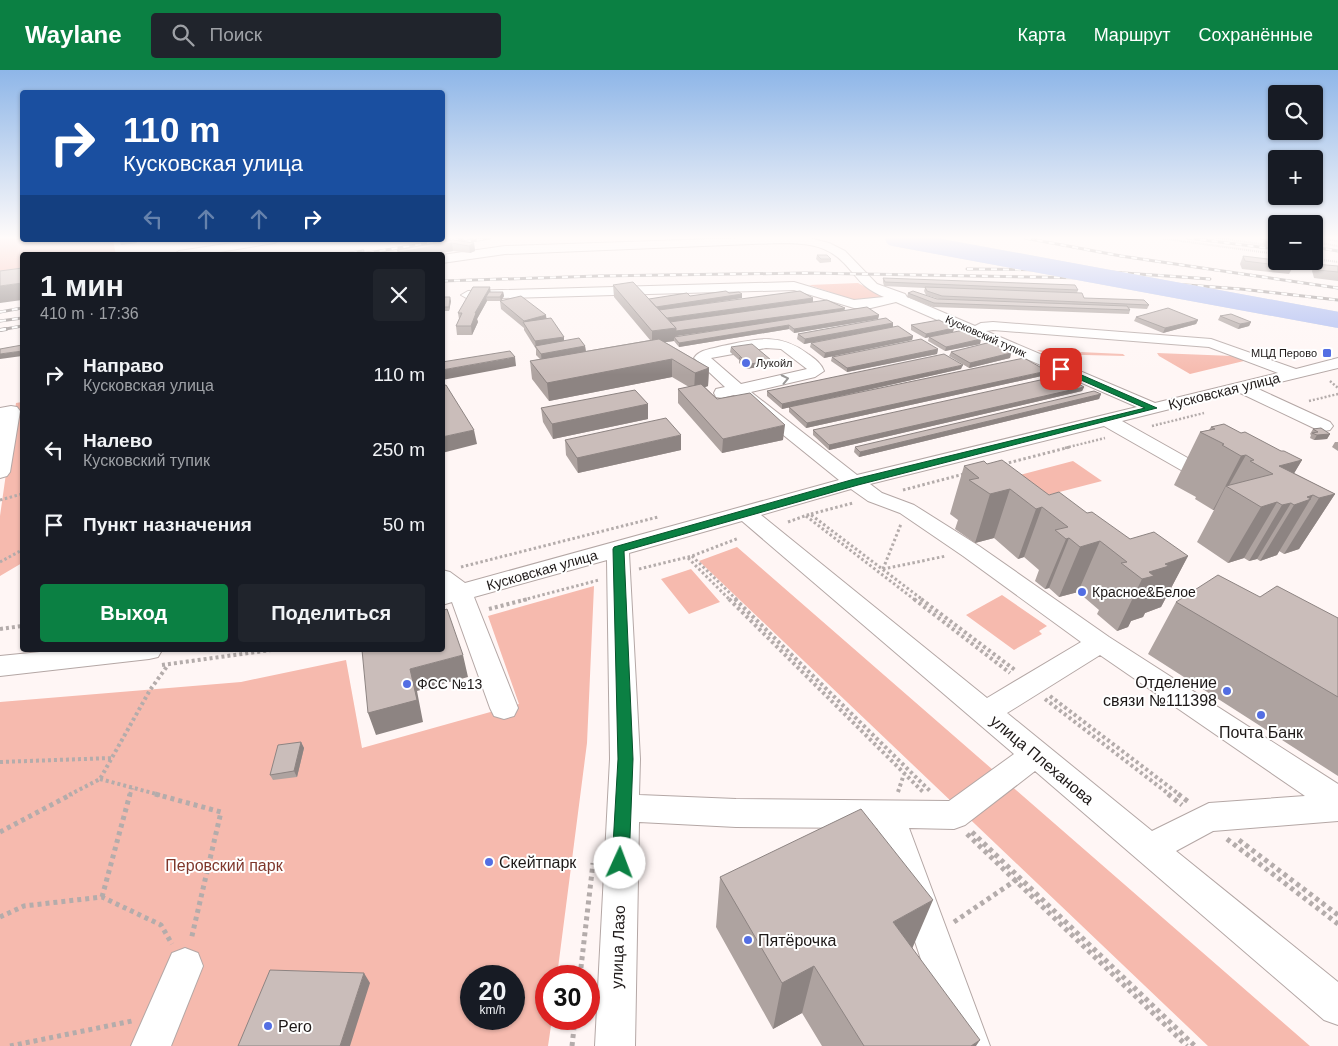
<!DOCTYPE html>
<html lang="ru">
<head>
<meta charset="utf-8">
<style>
	:root { --surface:#171b24; --page:#20242c; --text:#f1f3f6; --muted:#9ea1a6; --accent:#0b8043 }
	body { margin:0; font-family:Helvetica,sans-serif; background:var(--page); color:var(--text); height:100vh; display:flex; flex-direction:column; font-size:19px; white-space:nowrap }
	* { box-sizing:border-box; margin:0 }
	p { font-size:16px; color:var(--muted) }
	.icon { flex:none; width:28px; height:28px; fill:none; stroke:currentColor; stroke-width:2; stroke-linecap:round; stroke-linejoin:round }
	.map { position:relative; flex:1; overflow:hidden }
	.drawer { position:absolute; left:20px; top:182px; width:425px; height:400px; display:flex; flex-direction:column; background:var(--surface); border-radius:5px; box-shadow:0 1px 4px #0004 }
	.drawer>* { flex:none }
	.guide { position:absolute; left:20px; top:20px; width:425px; height:152px; border-radius:5px; box-shadow:0 1px 4px #0004; background:#1a4fa0; color:#fff; overflow:hidden }
	.fabs { position:absolute; left:1268px; top:15px; display:grid; gap:10px }
	.fabs a { display:grid; place-items:center; width:55px; height:55px; border-radius:5px; background:var(--surface); box-shadow:0 1px 4px #0004; font-size:25px }
	.speed { position:absolute; left:460px; top:895px; display:flex; gap:10px; font-size:25px; font-weight:700; text-align:center }
	.speed>* { display:grid; place-content:center; width:65px; height:65px; border-radius:50%; background:var(--surface); box-shadow:0 1px 4px #0004; line-height:1 }
	.speed small { font-size:12px; font-weight:400 }
	.speed .limit { border:8px solid #d22; background:#fff; color:#111 }
	.pin { position:absolute; display:grid; place-items:center; width:42px; height:42px; color:#fff; margin:-21px; border-radius:10px; box-shadow:0 2px 8px #0006 }
	.me { position:absolute; width:55px; margin:-28px; rotate:2deg; stroke-linejoin:round; filter:drop-shadow(0 0 4px #0008) }
	.turn { display:flex; align-items:center; gap:18px; height:105px; padding:0 20px; font-size:22px }
	.turn .icon { width:65px; height:65px; stroke-width:2.5 }
	.turn b { display:block; font-size:35px; line-height:42px }
	.lanes { display:flex; align-items:center; height:48px; padding:0 20px; background:#0003; justify-content:center; gap:25px; direction:ltr }
	.lanes .off { opacity:.35 }
	.round { display:grid; place-items:center; flex:none; width:52px; height:52px; border-radius:5px; background:var(--page) }
	.overview { display:flex; align-items:center; justify-content:space-between; height:85px; padding:0 20px }
	h1 { font-size:30px; font-weight:800; line-height:38px }
	.action { display:flex; gap:10px; margin-top:auto; padding:10px 20px }
	.action a { flex:1; height:58px; border-radius:5px; background:var(--accent); color:#fff; font-size:20px; font-weight:800; line-height:58px; text-align:center }
	.action a+a { background:var(--page); color:var(--text) }
	ul { padding:0; list-style:none }
	li { display:flex; align-items:center; gap:15px; height:75px; padding:0 20px }
	li div { flex:1 }
	li b { display:block; font-size:19px }
	li em { font-style:normal }
	header { display:flex; align-items:center; gap:30px; box-sizing:border-box; height:70px; padding:0 25px; background:var(--accent); color:#fff }
	header strong { font-size:24px }
	nav { display:flex; gap:28px; margin-inline-start:auto; font-size:18px }
	.search { width:350px; height:45px; background:var(--page); display:flex; align-items:center; gap:12px; box-sizing:border-box; padding:0 18px; border-radius:5px; color:var(--muted); font-size:19px }
	.map>svg:first-child { display:block }
</style>
</head>
<body>
<header>
<strong>Waylane</strong>
<div class="search"><svg class="icon" aria-label="search" viewBox="0 0 24 24"><circle cx="10" cy="10" r="6"/><path d="M15 15l6 6"/></svg>Поиск</div>
<nav><a>Карта</a><a>Маршрут</a><a>Сохранённые</a></nav>
</header>
<div class="map">
<svg width="1338" height="976" viewBox="0 0 1338 976">
	<rect width="100%" height="100%" fill="#fff6f5"/>
	<!-- green -->
	<path fill="#f6baae" fill-rule="evenodd" d="M0,168H22V170H113L116,185H22V206L0,210Z
		M858,213L887,228L859,232L809,215Z
		M1037,280L1123,284L1125,286L1045,284Z
		M1157,283L1233,286L1248,290L1190,304L1159,286Z
		M22,332V493L0,506V446L16,333Z
		M1073,391L1102,411L1040,427L1012,407Z
		M737,477L1310,976H1208L699,491Z
		M691,499L720,532L689,544L661,509Z
		M594,516L587,673L557,906H546V949H552L548,976H0V632L241,612L346,590L362,678L519,634L488,546ZM471,906H514V949H471Z
		M1002,525L1047,556L1039,561L1042,564L1014,580L966,545Z"/>
	<g fill="none" stroke-linecap="round" stroke-linejoin="round">
		<!-- minor casing -->
		<g stroke="#b4a7a5" stroke-width="2">
			<path id="minor" d="M744,168H809L829,173L845,181L877,214L905,224L907,227L975,256L981,253L993,252L1211,269L1296,299L1338,288V298L1256,318L1330,352L1333,356L1330,360L1324,361L1318,360L1238,322L1122,351L1202,396L1205,400L1202,404L1195,406L1188,404L1104,356L870,414L882,423L914,435L979,476L1109,567L1338,714V751L1213,761L1176,781L1338,912V955L1324,950L1035,701L965,755L954,759L909,758L990,976H950L877,758L736,757L639,752L635,976H595L610,689L607,490L474,527L518,638L514,646L504,649L494,646L490,638L452,532L442,535V500L450,502L465,513L839,410L734,325L722,328L716,327L714,323L716,319L725,317L694,288C700,279 712,279 722,276C755,269 779,262 808,284C815,289 821,293 824,301L815,307L751,322L857,405L1137,337L896,232L871,238H854L794,220L468,229L461,225L468,221L794,212L854,230L884,227C861,217 860,210 844,193C826,174 803,173 779,173L505,184L442,193V185L505,176ZM993,260L1209,277L1278,303L1155,333L986,261ZM766,278L781,279L807,299L741,314L711,288ZM851,419L868,431L900,443L963,486L1081,572L987,628L761,445ZM742,451L1014,684L949,731L736,729L639,725L640,689L629,483ZM1100,585L1305,726L1209,733L1152,761L1007,643Z
				M252,170H280L274,173L201,185H173L179,181Z
				M11,336L17,337L20,341L10,402L7,406L0,408V338Z
				M60,580H162L158,587L149,589L0,606V586Z
				M185,878L198,883L203,896L171,976H131L172,883Z"/>
		</g>
		<!-- path-far4 -->
		<path stroke="#b4acab" stroke-width="2" stroke-dasharray="1 1" stroke-linecap="butt" d="M1159,168L1276,184
			M1216,168L1276,176
			M1318,168L1338,171
			M1314,172L1338,176
			M1314,189L1338,192"/>
		<!-- path-far3 -->
		<path stroke="#b4acab" stroke-width="2.5" stroke-dasharray="2 2" stroke-linecap="butt" d="M1330,311L1338,318
			M1309,331L1338,324
			M1152,356L1204,343
			M1065,378L1105,368"/>
		<!-- path-far2 -->
		<path stroke="#b4acab" stroke-width="3" stroke-dasharray="2.5 2.5" stroke-linecap="butt" d="M1004,394L1070,377
			M903,420L964,404
			M0,430L22,424
			M811,444L853,433
			M806,446L915,530
			M788,452L810,444L923,530
			M692,486L737,530
			M688,488L730,530
			M0,492L22,480
			M461,497L658,447
			M639,499L692,486L739,468
			M883,499L946,486
			M883,499L901,454
			M523,530L599,510"/>
		<!-- path-far1 -->
		<path stroke="#b4acab" stroke-width="4" stroke-dasharray="3 3" stroke-linecap="butt" d="M729,529L923,722
			M735,529L930,721
			M914,529L1010,603
			M921,529L1015,600
			M489,539L528,529
			M0,559L22,556
			M162,595L271,580
			M1050,626L1180,725
			M1045,629L1170,725
			M0,692L112,688
			M100,709L160,725
			M898,722L904,704
			M69,725L100,709L150,620L168,595
			M130,725L132,718"/>
		<!-- path -->
		<path stroke="#b4acab" stroke-width="5" stroke-dasharray="4 4" stroke-linecap="butt" d="M155,724L221,742L191,870
			M1168,724L1182,735
			M1178,724L1190,733
			M0,762L72,724
			M972,762L1195,976
			M967,764L1187,976
			M1227,769L1338,854
			M1239,770L1338,845
			M102,827L130,724
			M0,847L24,836L102,827L161,855L172,874
			M954,852L1019,808
			M580,906L593,793
			M10,976L132,951
			M572,976L575,949"/>
		<!-- minor -->
		<use href="#minor" fill="#fff" fill-rule="evenodd"/>
		<!-- rail-far1 casing -->
		<g stroke="#948d8c" stroke-width="3">
			<path id="rail-far1" d="M1025,168L1121,186L1338,218
				M1188,168L1276,179
				M1261,168L1276,170
				M452,171L471,168
				M465,172L489,168
				M1314,177L1338,181
				M339,185L363,181
				M356,185L458,168
				M967,199L1050,200
				M1110,202L1210,209
				M442,211L598,206L806,203L1091,208L1241,219L1338,230
				M0,242L22,238
				M0,251L22,248
				M0,260L22,256"/>
		</g>
		<!-- rail casing -->
		<g stroke="#948d8c" stroke-width="4">
			<path id="rail" d="M0,260L6,259"/>
		</g>
		<!-- rail-far1 -->
		<use href="#rail-far1" stroke="#fff" stroke-width="2" stroke-dasharray="6" stroke-linecap="butt"/>
		<!-- rail -->
		<use href="#rail" stroke="#fff" stroke-width="2.5" stroke-dasharray="8" stroke-linecap="butt"/>
		<!-- major-bridge casing -->
		<g stroke="#d6d6d5" stroke-width="16" stroke-linecap="butt">
			<path id="major-bridge" d="M893,168L1338,250"/>
		</g>
		<!-- major-bridge -->
		<use href="#major-bridge" stroke="#aabaf2" stroke-width="16"/>
	</g>
	<!-- wall -->
	<path fill="#aea3a0" fill-rule="evenodd" d="M1265,169L1276,170V177L1264,176L1263,173Z
		M453,170L474,173L475,181L470,183L453,181L428,185H398L397,180Z
		M817,185L831,189V192L820,193L816,189Z
		M1243,186L1293,197L1289,204L1242,199L1240,194Z
		M1315,194L1338,196V211L1314,208L1312,201Z
		M883,208L1078,220L1077,223L1084,228L1149,235L1147,239L1129,238L1130,240L1129,244L933,237L907,227L908,223L939,229L926,225L924,221L925,218L884,216L883,212Z
		M613,215L649,229L729,223L742,224V228L691,236L813,228V232L845,240L879,245L878,249L794,263L789,259L679,277L674,271L665,272L709,298L708,316L705,317L717,329L783,370L722,383L678,333V319L689,317L672,307L549,331L532,309L530,291L540,289L536,285V279L524,260V258L501,239L500,231H487L477,249L478,252L472,265H457L456,256L459,249L458,243L490,222H503L504,226L502,230L547,248L564,271L585,276L586,281L650,270L614,227ZM760,254L676,267V266Z
		M442,227L451,231L449,241H442Z
		M1220,246L1251,252L1249,256L1238,259L1218,250Z
		M1136,247L1198,250L1196,254L1163,263L1134,251Z
		M893,253V257L913,266L912,270L824,288L810,277L811,273L849,265L804,274L797,269L798,264Z
		M911,255L954,258L953,262L981,269L980,274L945,281L928,271L929,267L925,268L911,260Z
		M731,277L771,295L746,299L739,293V290L730,282Z
		M938,279L937,284L847,302L831,291L832,287Z
		M951,282L1011,283L1010,288L969,298L949,286Z
		M961,299L782,339L767,326V321Z
		M1046,305L806,358L789,342V337Z
		M1084,317L1082,321L829,380L813,365V360Z
		M1101,324L1099,329L859,387L854,382L855,377Z
		M648,334V349L553,369L543,352L541,338Z
		M1211,357L1241,363L1281,381L1302,390L1294,403L1335,424L1299,479L1284,484L1279,481L1277,485L1260,491L1257,489L1249,491L1244,488L1228,493L1197,472L1214,440H1213L1195,429L1196,427L1174,415L1200,362L1209,360Z
		M1313,359L1330,364L1327,369L1314,370L1310,368L1311,365L1310,364Z
		M565,370L681,380L578,403L566,385Z
		M1335,372H1338V381L1332,377Z
		M987,394L1049,425L1087,443L1130,469L1188,486L1161,537L1145,543L1143,547L1131,551L1128,557L1117,561L1097,544L1099,540L1078,522L1059,527L1049,518L1045,519L1035,511L1039,500L1024,487L1018,489L994,468L975,473L955,459L958,450L950,444L964,396Z
		M1260,527L1338,548V706L1148,584L1176,532Z
		M301,672L304,678L297,707L273,710L270,705Z
		M720,807L912,878L976,976H822L802,943L773,959L716,857Z"/>
	<!-- shaded-wall -->
	<path fill="#8d8482" d="M119,170H136L137,173L121,175Z
		M452,173L453,181L428,185H400V182Z
		M474,173L475,181L470,183L469,176Z
		M22,213V230L0,233V216Z
		M490,217L491,225L486,227L487,231L477,249L478,252L472,265L471,256L475,243Z
		M503,222L504,226L501,231L500,227Z
		M742,224V228L650,242V237Z
		M450,227L451,231L449,241V237Z
		M813,228V233L661,253V249Z
		M845,238L844,242L676,266V270L674,267V271L652,274V261Z
		M546,245L547,254H525L524,251Z
		M879,245L878,249L794,263V259Z
		M1198,250L1196,254L1163,263L1165,258Z
		M1251,252L1249,256L1238,259L1240,254Z
		M893,253V257L804,274L805,269Z
		M789,255V259L679,277V273Z
		M954,258L953,262L925,268L926,264Z
		M913,266L912,270L824,288L825,283Z
		M564,267V275L536,277L535,271Z
		M981,269L980,274L945,281L946,277Z
		M585,276L586,284L542,293L541,284Z
		M938,279L937,284L847,302V298Z
		M22,281V286L0,289V284Z
		M1011,283L1010,288L969,298L970,293Z
		M515,287L516,296L442,310V300Z
		M672,289V307L549,331L547,313Z
		M771,290V295L746,299V295Z
		M963,295L961,299L782,339V334Z
		M709,298L708,316L694,321L695,303Z
		M1047,301L1046,305L806,358L807,353Z
		M1084,317L1082,321L829,380V375Z
		M1101,324L1099,329L859,387L860,382Z
		M648,334V349L553,369L552,354Z
		M785,355L783,370L722,383L723,369Z
		M474,360L477,374L442,383V367Z
		M1330,364L1327,369L1314,370L1317,365Z
		M681,365V380L578,403L577,388Z
		M1246,385L1228,417L1226,416L1214,440H1213L1241,386Z
		M1302,390L1244,488L1228,493L1261,437L1279,396Z
		M1010,419L994,468L975,473L990,424Z
		M1335,424L1299,479L1284,484L1319,428Z
		M1313,425L1277,485L1260,491L1294,435L1307,427Z
		M1291,433L1257,489L1249,491L1282,435Z
		M1042,437L1024,487L1018,489L1036,439Z
		M1069,468L1049,518L1045,519L1066,469Z
		M1100,471L1078,522L1059,527L1080,477Z
		M1188,486L1161,537L1145,543L1143,547L1131,551L1128,557L1117,561L1142,509L1149,502L1165,494Z
		M463,585L468,607L417,621L423,652L376,665L368,643L410,599Z
		M301,672L304,678L297,707L294,701Z
		M933,830L912,879L893,852Z
		M814,896L802,943L773,959L782,913Z
		M364,903L370,913L350,976H340Z
		M980,970L976,976H971Z"/>
	<!-- building -->
	<path fill="#cabdba" stroke="#8d8482" d="M1265,169L1276,170V173L1266,172Z
		M453,170L474,173L469,176L452,173L400,182L397,180Z
		M375,183L377,185H362Z
		M817,185H827L831,189H821Z
		M1243,186L1276,190V191H1290L1293,197L1245,191Z
		M1315,194L1338,196V202L1318,200Z
		M22,198V213L0,216V201Z
		M883,208L1075,215L1078,220L885,212Z
		M633,212L676,258L652,261L613,215Z
		M473,217H490L475,243H476L471,256H456L462,243H458Z
		M925,217L1082,223L1084,228L1144,230L1149,235L942,226L927,221Z
		M726,221L729,223L739,222L742,224L656,237L649,229L687,223L690,226Z
		M800,221L813,228L667,248L659,240Z
		M913,221L937,229L1127,236L1130,240L934,233L908,223Z
		M489,222H503L500,227H486Z
		M521,226L546,245L524,251L500,231Z
		M442,227H450L449,237H442Z
		M827,230L845,238L676,261V258L670,252Z
		M867,237L879,245L794,259L789,255L679,273L674,267Z
		M1168,238L1198,250L1165,258L1136,247Z
		M1231,244L1251,252L1240,254L1220,246Z
		M551,248L564,267L535,271L523,252Z
		M886,248L893,253L805,269L798,264Z
		M939,250L954,258L926,264L911,255Z
		M898,256L913,266L825,283L811,273Z
		M964,260L981,269L946,277L929,267Z
		M579,268L585,276L541,284L535,276Z
		M659,269L709,298L695,303L672,289L547,313L530,291Z
		M921,269L938,279L847,298L832,287Z
		M991,272L1011,283L970,293L951,282Z
		M752,274L771,290L746,295L739,288H742L731,277Z
		M22,275V281L0,284V279Z
		M510,281L515,287L442,300V292Z
		M944,284L963,295L782,334L767,321Z
		M1024,288L1047,301L807,353L789,337Z
		M1063,305L1084,317L829,375L813,360Z
		M701,314L717,329L750,323L785,355L723,369L678,319Z
		M446,315L474,360L442,367V316Z
		M635,320L648,334L552,354L541,338Z
		M1094,321L1101,324L860,382L855,377Z
		M666,348L681,365L577,388L565,370Z
		M1224,354L1241,363L1245,362L1281,381H1284L1302,390L1279,396L1335,424L1319,428L1313,425L1307,427L1311,429L1294,435L1291,433L1282,435L1277,432L1261,437L1226,416L1273,404L1250,391L1254,390L1246,385L1241,386L1222,375L1224,374L1200,362L1215,359L1211,357Z
		M1321,358L1330,364L1317,365L1312,363L1318,362L1313,359Z
		M1002,390L1049,425L1059,422L1087,443L1092,442L1130,469L1154,462L1188,486L1165,494L1169,496L1149,502L1154,506L1142,509L1121,493L1127,492L1100,471L1080,477L1069,468L1066,469L1055,460L1068,457L1042,437L1036,439L1010,419L990,424L969,410L979,408L964,396L984,391L987,394Z
		M1218,505L1260,527L1277,516L1338,548V627L1176,532Z
		M447,539L463,585L410,599L417,630L368,643L362,580H442V541Z
		M301,672L294,701L270,705L278,675Z
		M861,739L933,830L893,852L980,970L971,976H864L814,896L782,913L720,807Z
		M270,900L364,903L340,976H238Z"/>
	<!-- one-way arrows -->
	<defs><path id="oneway-chevron" d="M-2-3.5L2.5 0L-2 3.5" fill="none" stroke-width="1.6" stroke-linecap="round" stroke-linejoin="round" transform="scale(1.25)"/></defs>
	<use stroke="#9a9897" href="#oneway-chevron" transform="translate(785 309) rotate(-12)"/>
	<!-- sky -->
	<linearGradient id="sky" x2="0" y2="1"><stop stop-color="#8eb6e8"/><stop offset="0.55" stop-color="#fffbfa"/><stop offset="1" stop-color="#fffbfa" stop-opacity="0"/></linearGradient>
	<rect width="1338" height="305" fill="url(#sky)"/>
	<!-- route -->
	<path fill="#0b8043" stroke="#07532c" d="M1061,296L1157,338L858,415L624,481L633,689L629,793L626,799L620,801L615,799L612,793L618,689L613,479L614,477L851,410L1145,338L1058,300L1057,299Z"/>
	<!-- markers -->
	<g fill="#536ee3" stroke="#fff" stroke-width="2">
		<rect x="1322" y="278" width="10" height="10" rx="2.5"/>
		<circle cx="746" cy="293" r="5"/>
		<circle cx="1082" cy="522" r="5"/>
		<circle cx="407" cy="614" r="5"/>
		<circle cx="1227" cy="621" r="5"/>
		<circle cx="1261" cy="645" r="5"/>
		<circle cx="489" cy="792" r="5"/>
		<circle cx="748" cy="870" r="5"/>
		<circle cx="268" cy="956" r="5"/>
	</g>
	<g text-anchor="middle" dominant-baseline="central" stroke-width="4" stroke-linejoin="round" paint-order="stroke">
		<!-- far-street labels -->
		<g font-size="11" fill="#1e1918" stroke="#fff">
			<text transform="translate(986 266) rotate(24)">Кусковский тупик</text>
		</g>
		<!-- far-poi labels -->
		<g font-size="11" fill="#1e1918" stroke="#fff" text-anchor="end">
			<text x="1317" y="283">МЦД Перово</text>
			<text x="756" y="293" text-anchor="start">Лукойл</text>
		</g>
		<!-- street labels -->
		<g font-size="14" fill="#1e1918" stroke="#fff">
			<text transform="translate(1224 321) rotate(-14)">Кусковская улица</text>
			<text transform="translate(542 500) rotate(-16)">Кусковская улица</text>
		</g>
		<!-- poi labels -->
		<g font-size="14" fill="#1e1918" stroke="#fff" text-anchor="start">
			<text x="1092" y="522">Красное&amp;Белое</text>
			<text x="417" y="614">ФСС №13</text>
		</g>
		<!-- near-poi labels -->
		<g font-size="16" fill="#1e1918" stroke="#fff" text-anchor="start">
			<text x="1217" y="612" text-anchor="end">Отделение<tspan x="1217" dy="18">связи №111398</tspan></text>
			<text x="1261" y="662" text-anchor="middle">Почта Банк</text>
			<text x="499" y="792">Скейтпарк</text>
			<text x="758" y="870">Пятёрочка</text>
			<text x="278" y="956">Pero</text>
		</g>
		<!-- near-street labels -->
		<g font-size="16" fill="#1e1918" stroke="#fff">
			<text transform="translate(1042 690) rotate(40)">улица Плеханова</text>
			<text transform="translate(618 877) rotate(-88)">улица Лазо</text>
		</g>
		<!-- near-park labels -->
		<g font-size="16" fill="#7f372b" stroke="#fff">
			<text x="224" y="795">Перовский парк</text>
		</g>
	</g>
</svg>
<div class="fabs">
<a><svg class="icon" aria-label="search" viewBox="0 0 24 24"><circle cx="10" cy="10" r="6"/><path d="M15 15l6 6"/></svg></a>
<a>+</a>
<a>−</a>
</div>
<div class="speed"><div>20<small>km/h</small></div><div class="limit">30</div></div>
<div class="pin" style="left:1061px;top:299px;background:#d93025"><svg class="icon" aria-label="arrive" viewBox="0 0 24 24"><path d="M6 21V4h12l-3 4 3 4H6"/></svg></div>
<svg class="me" style="left:620px;top:793px" viewBox="-20 -20 40 40"><circle r="19" fill="#fff"/><path d="M0-13L10 11 0 6-10 11z" fill="#0b8043"/></svg>
<div class="guide">
<div class="turn"><svg class="icon" aria-label="right" viewBox="0 0 24 24"><path d="M7 20v-9h11M14 6l5 5-5 5"/></svg><div><b>110 m</b>Кусковская улица</div></div>
<div class="lanes"><svg class="icon off" aria-label="left" viewBox="0 0 24 24"><path d="M17 20v-9H6M10 6l-5 5 5 5"/></svg><svg class="icon off" aria-label="ahead" viewBox="0 0 24 24"><path d="M12 20V5M6 11l6-6 6 6"/></svg><svg class="icon off" aria-label="ahead" viewBox="0 0 24 24"><path d="M12 20V5M6 11l6-6 6 6"/></svg><svg class="icon" aria-label="right" viewBox="0 0 24 24"><path d="M7 20v-9h11M14 6l5 5-5 5"/></svg></div>
</div>
<section class="drawer">
<div class="overview"><div><h1>1 мин</h1><p>410 m · 17:36</p></div><a class="round"><svg class="icon" aria-label="close" viewBox="0 0 24 24"><path d="M6 6l12 12M18 6L6 18"/></svg></a></div>
<ul>
<li><svg class="icon" aria-label="right" viewBox="0 0 24 24"><path d="M7 20v-9h11M14 6l5 5-5 5"/></svg><div><b>Направо</b><p>Кусковская улица</p></div><em>110 m</em></li>
<li><svg class="icon" aria-label="left" viewBox="0 0 24 24"><path d="M17 20v-9H6M10 6l-5 5 5 5"/></svg><div><b>Налево</b><p>Кусковский тупик</p></div><em>250 m</em></li>
<li><svg class="icon" aria-label="arrive" viewBox="0 0 24 24"><path d="M6 21V4h12l-3 4 3 4H6"/></svg><div><b>Пункт назначения</b></div><em>50 m</em></li>
</ul>
<div class="action"><a>Выход</a><a>Поделиться</a></div>
</section>
</div>
</body>
</html>
